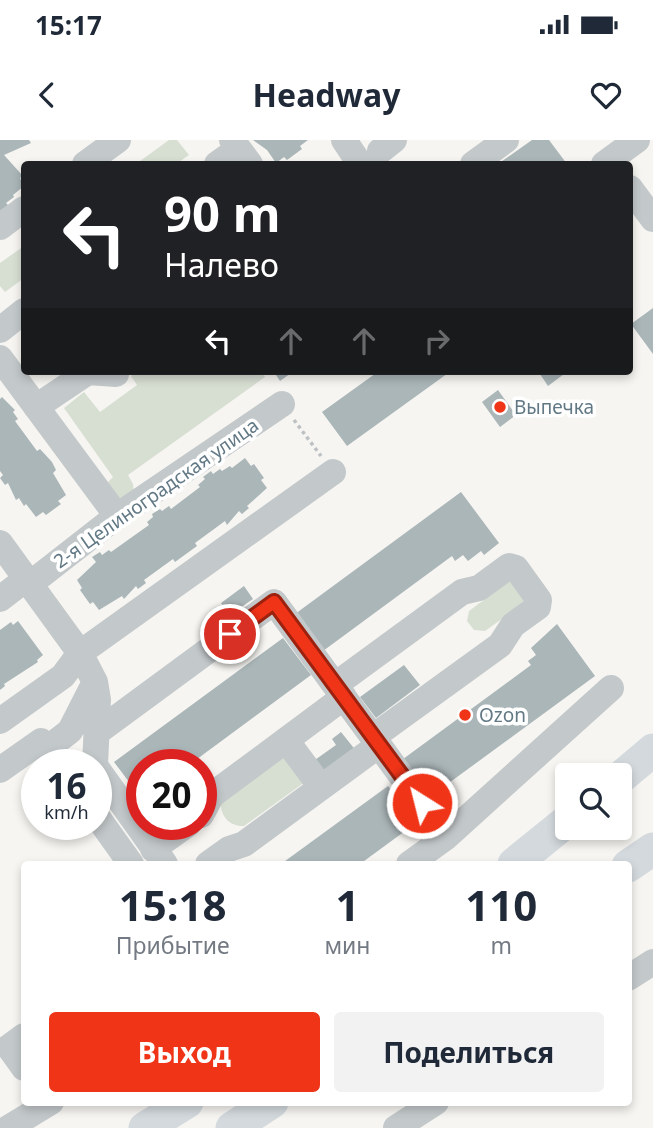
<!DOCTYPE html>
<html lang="ru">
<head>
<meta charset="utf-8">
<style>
	:root { --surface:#fff; --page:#f2f2f3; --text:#1f2937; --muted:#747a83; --accent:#f03417 }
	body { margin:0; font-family:"Noto Sans",sans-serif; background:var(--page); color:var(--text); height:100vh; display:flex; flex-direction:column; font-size:26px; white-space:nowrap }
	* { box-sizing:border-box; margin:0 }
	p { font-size:23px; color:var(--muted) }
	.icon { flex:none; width:38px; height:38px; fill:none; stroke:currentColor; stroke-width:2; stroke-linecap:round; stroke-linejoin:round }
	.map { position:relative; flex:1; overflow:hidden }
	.sheet { position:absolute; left:21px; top:721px; width:611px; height:245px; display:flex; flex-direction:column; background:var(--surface); border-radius:7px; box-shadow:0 4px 10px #0003 }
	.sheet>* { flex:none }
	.hud { position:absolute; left:21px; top:21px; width:612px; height:214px; border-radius:7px; box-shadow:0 4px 10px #0003; background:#202124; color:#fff; overflow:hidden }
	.controls { position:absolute; left:555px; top:623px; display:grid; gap:14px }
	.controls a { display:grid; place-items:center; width:77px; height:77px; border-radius:7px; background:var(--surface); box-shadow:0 4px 10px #0003; font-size:35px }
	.speed { position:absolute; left:21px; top:609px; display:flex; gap:14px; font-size:35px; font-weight:700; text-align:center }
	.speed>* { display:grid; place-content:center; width:91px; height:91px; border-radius:50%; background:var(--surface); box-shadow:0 4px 10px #0003; line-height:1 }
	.speed small { font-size:18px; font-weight:400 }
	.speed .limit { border:10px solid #d22; background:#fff; color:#111 }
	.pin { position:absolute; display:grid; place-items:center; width:60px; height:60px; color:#fff; margin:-30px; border:4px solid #fff; border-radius:50%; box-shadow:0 2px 7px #0007 }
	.me { position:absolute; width:77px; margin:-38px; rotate:324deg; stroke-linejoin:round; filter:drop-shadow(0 0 5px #0008) }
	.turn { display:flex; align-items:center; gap:24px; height:147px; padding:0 28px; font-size:32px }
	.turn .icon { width:91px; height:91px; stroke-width:2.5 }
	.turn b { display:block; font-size:49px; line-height:60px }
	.lanes { display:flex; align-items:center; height:66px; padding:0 28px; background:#0003; justify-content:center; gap:35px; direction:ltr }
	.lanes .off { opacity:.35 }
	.eta { display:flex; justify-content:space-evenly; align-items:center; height:119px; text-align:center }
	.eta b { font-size:42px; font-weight:700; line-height:49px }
	.button { display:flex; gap:14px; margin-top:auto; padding:14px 28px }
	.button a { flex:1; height:80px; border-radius:7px; background:var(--accent); color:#fff; font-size:28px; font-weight:700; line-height:80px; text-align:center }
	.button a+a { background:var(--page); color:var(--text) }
	.status { display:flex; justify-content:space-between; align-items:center; height:49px; padding:0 35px; background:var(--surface); direction:ltr }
	.status svg { height:19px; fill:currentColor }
	header { display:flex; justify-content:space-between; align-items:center; height:91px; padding:0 28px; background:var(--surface); font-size:32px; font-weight:700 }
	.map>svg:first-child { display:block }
</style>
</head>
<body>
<div class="status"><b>15:17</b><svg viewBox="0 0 49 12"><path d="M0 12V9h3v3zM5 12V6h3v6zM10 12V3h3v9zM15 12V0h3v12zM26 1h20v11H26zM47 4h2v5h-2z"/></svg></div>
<header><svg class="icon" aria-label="back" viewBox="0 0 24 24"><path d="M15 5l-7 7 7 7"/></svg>Headway<svg class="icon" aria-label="heart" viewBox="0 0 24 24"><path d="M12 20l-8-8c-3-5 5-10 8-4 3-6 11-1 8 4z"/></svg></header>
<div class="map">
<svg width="653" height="988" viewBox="0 0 653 988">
	<rect width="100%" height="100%" fill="#f6f5f1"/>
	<!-- green -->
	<path fill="#d7ded2" d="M169,0H177L189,15L176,24H136Z
		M24,106V138L5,152L0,146V123Z
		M138,231H261L265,237L128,335L133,344L134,353L122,364L108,342L113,337L64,268L84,252L100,272L137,245L131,236Z
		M512,439L528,460L485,491L474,490L467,481L469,471Z
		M284,613L305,642L244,686C230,686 221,678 221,663Z"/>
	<!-- building -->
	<path fill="#abb6b9" d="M0,0H29L31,3L4,15L23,36L20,38L24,46L13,55L14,57L6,63L8,65L0,71Z
		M253,0H308L300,6L302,9L287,20L284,17L276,23L267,10Z
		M532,0H549L567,24H498Z
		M653,168V214L631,184Z
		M269,231H294L280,241L274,232L271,235Z
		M379,231H451L347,306L322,272Z
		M544,231H568L548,246L540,234Z
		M498,250L516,275L500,287L482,262Z
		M2,257L15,270L13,272L18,279L15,281L37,311L40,309L52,322L56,330L53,333L66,355L58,361L61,364L46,375L43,372L36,377L26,364L24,366L19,358L16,360L8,343L5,345L0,338L3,335L0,331V259Z
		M245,318L251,326L254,324L264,338L261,340L267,348L247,366L249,368L242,374L239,371L227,385L225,381L195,403L197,406L175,422L173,419L144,440L146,443L138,449L136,446L124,459L122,456L99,470L93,462L90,464L80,450L82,448L77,440L96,422L92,417L100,412L102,415L109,410L111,412L149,385L147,382L153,377L152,374L160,369L162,371L169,366L171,369L200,347L198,345L205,339L203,337L211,331L213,334L220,329L222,331L230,326L232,328Z
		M461,352L499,403L484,415L481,411L468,421L463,415L455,421L452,416L323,511L295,474Z
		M244,446L253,459L230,475L221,463Z
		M18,481L43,515L37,520L38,522L4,544L5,546L0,550V490L11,482L13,485Z
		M557,484L595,536L427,659L399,622L531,525L528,521L536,515L531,508Z
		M283,498L311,535L189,625H142V659L114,622Z
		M404,525L420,545L376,578L360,557Z
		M341,592L357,612L323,637L312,622L336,605L332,599Z
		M388,646L416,683L360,724H281Z"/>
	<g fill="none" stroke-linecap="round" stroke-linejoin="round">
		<!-- path -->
		<path stroke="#bec1c3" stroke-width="3.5" stroke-dasharray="3.5 3.5" stroke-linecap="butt" d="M294,280L321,316"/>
		<!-- minor -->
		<path stroke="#c3c8ca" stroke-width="26" d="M232,0L250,24
			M344,0L360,24
			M380,11L394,0
			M85,24L118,0
			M217,24L238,9
			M473,24L506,0
			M604,24L637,0
			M630,48L653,79
			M0,87L24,69
			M0,190L24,171
			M0,218L117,376
			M36,267L88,232L116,234
			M0,403L80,513L95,542L98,560L95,625
			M30,444L117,376L282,264
			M0,459L26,439
			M335,545L462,452L479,448L509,426L516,428L539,460L538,467L513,485L500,505L373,597
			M0,581L63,536L80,513L333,332
			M96,593L274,462L446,697
			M286,600L321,647
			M48,608L70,591L95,542
			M96,627L165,724
			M0,630L41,601L60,625
			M96,675L131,724
			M201,675L212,655L344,557
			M153,709L188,684
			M208,724L229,709L244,704L379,605
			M409,724L445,698L611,548
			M628,838L653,822
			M24,896L9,907L24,928
			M8,988L51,962
			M396,988L436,962"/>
		<!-- major -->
		<path stroke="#d3d9dd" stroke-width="33" d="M620,638L653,610
			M514,724L567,681
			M628,726L653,709
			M145,988L187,962
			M232,988L272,962"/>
	</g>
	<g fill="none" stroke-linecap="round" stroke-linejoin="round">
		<!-- route casing -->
		<g stroke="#9c220f" stroke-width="18">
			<path id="route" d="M230,494L274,462L422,663"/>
		</g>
		<!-- route -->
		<use href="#route" stroke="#f03417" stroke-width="12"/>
	</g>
	<!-- markers -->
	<g fill="#f03417" stroke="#fff" stroke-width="2.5">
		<circle cx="500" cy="267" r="7"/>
		<circle cx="465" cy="575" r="7"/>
	</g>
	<g text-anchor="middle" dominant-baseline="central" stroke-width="7" stroke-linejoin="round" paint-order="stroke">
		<!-- poi labels -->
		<g font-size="19" fill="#627985" stroke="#fff" text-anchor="start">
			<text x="514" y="267">Выпечка</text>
			<text x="479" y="575">Ozon</text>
		</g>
		<!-- street labels -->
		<g font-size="19" fill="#627985" stroke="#fff">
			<text transform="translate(156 353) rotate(-35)">2-я Целиноградская улица</text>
		</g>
	</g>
</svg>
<div class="controls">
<a><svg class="icon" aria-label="search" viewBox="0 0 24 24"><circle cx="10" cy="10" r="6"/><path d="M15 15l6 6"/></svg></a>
</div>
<div class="speed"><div>16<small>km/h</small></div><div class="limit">20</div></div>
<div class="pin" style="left:230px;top:494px;background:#d93025"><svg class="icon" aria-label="arrive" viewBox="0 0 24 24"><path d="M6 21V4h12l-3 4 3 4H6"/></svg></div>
<svg class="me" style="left:422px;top:663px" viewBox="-20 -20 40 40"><circle r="17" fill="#f03417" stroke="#fff" stroke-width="3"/><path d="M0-11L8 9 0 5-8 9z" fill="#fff"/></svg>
<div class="hud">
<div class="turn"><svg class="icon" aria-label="left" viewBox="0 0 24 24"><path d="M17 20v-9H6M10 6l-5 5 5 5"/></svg><div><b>90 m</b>Налево</div></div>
<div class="lanes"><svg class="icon" aria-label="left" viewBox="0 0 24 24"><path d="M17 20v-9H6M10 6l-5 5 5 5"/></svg><svg class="icon off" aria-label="ahead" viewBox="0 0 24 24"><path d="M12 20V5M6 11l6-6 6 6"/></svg><svg class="icon off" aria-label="ahead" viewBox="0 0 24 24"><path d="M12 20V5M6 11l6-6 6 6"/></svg><svg class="icon off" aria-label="right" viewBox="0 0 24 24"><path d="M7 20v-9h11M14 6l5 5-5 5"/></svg></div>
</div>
<section class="sheet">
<div class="eta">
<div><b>15:18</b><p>Прибытие</p></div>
<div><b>1</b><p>мин</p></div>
<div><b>110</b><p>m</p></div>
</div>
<div class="button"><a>Выход</a><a>Поделиться</a></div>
</section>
</div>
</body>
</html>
